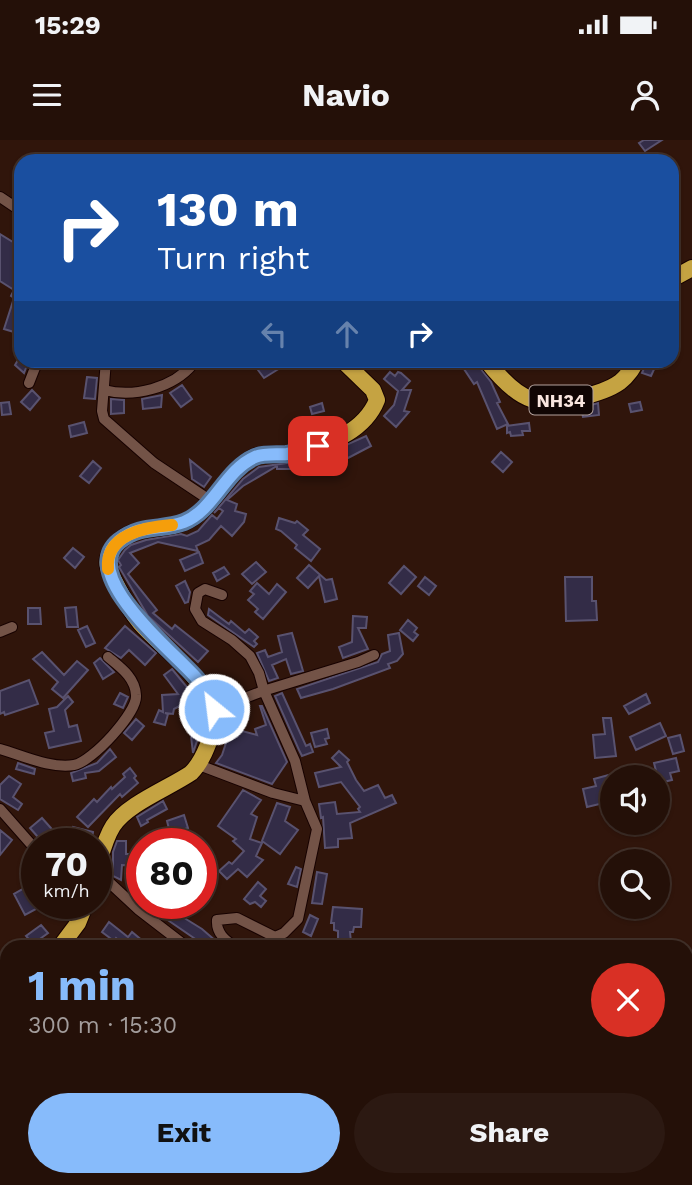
<!DOCTYPE html>
<html lang="en">
<head>
<meta charset="utf-8">
<style>
	:root { --surface:#241008; --page:#2c1912; --text:#f1f3f6; --muted:#a39d9c; --line:#413029; --accent:#87bbfb }
	body { margin:0; font-family:"Work Sans",sans-serif; background:var(--page); color:var(--text); height:100vh; display:flex; flex-direction:column; font-size:26px; white-space:nowrap }
	* { box-sizing:border-box; margin:0 }
	p { font-size:23px; color:var(--muted) }
	.icon { flex:none; width:38px; height:38px; fill:none; stroke:currentColor; stroke-width:2; stroke-linecap:round; stroke-linejoin:round }
	.map { position:relative; flex:1; overflow:hidden }
	.side { position:absolute; left:0px; top:800px; width:693px; height:247px; display:flex; flex-direction:column; background:var(--surface); border-radius:21px 21px 0 0; box-shadow:0 2px 5px #0004,0 0 0 2px var(--line) }
	.side>* { flex:none }
	.banner { position:absolute; left:14px; top:14px; width:665px; height:214px; border-radius:21px; box-shadow:0 2px 5px #0004,0 0 0 2px var(--line); background:#1a4fa0; color:#fff; overflow:hidden }
	.controls { position:absolute; left:600px; top:625px; display:grid; gap:14px }
	.controls a { display:grid; place-items:center; width:70px; height:70px; border-radius:50%; background:var(--surface); box-shadow:0 2px 5px #0004,0 0 0 2px var(--line); font-size:35px }
	.speed { position:absolute; left:21px; top:688px; display:flex; gap:14px; font-size:35px; font-weight:700; text-align:center }
	.speed>* { display:grid; place-content:center; width:91px; height:91px; border-radius:50%; background:var(--surface); box-shadow:0 2px 5px #0004,0 0 0 2px var(--line); line-height:1 }
	.speed small { font-size:18px; font-weight:400 }
	.speed .limit { border:10px solid #d22; background:#fff; color:#111 }
	.pin { position:absolute; display:grid; place-items:center; width:60px; height:60px; color:#fff; margin:-30px; border-radius:14px; box-shadow:0 4px 10px #0006 }
	.me { position:absolute; width:77px; margin:-38px; rotate:331deg; stroke-linejoin:round; filter:drop-shadow(0 0 5px #0008) }
	.turn { display:flex; align-items:center; gap:24px; height:147px; padding:0 28px; font-size:32px }
	.turn .icon { width:91px; height:91px; stroke-width:2.5 }
	.turn b { display:block; font-size:49px; line-height:60px }
	.lanes { display:flex; align-items:center; height:66px; padding:0 28px; background:#0003; justify-content:center; gap:35px; direction:ltr }
	.lanes .off { opacity:.35 }
	.round { display:grid; place-items:center; flex:none; width:74px; height:74px; border-radius:37px; background:var(--page) }
	.summary { display:flex; align-items:center; justify-content:space-between; height:119px; padding:0 28px }
	h1 { font-size:42px; font-weight:700; line-height:52px; color:var(--accent) }
	.cta { display:flex; gap:14px; margin-top:auto; padding:14px 28px }
	.cta a { flex:1; height:80px; border-radius:42px; background:var(--accent); color:#111; font-size:28px; font-weight:700; line-height:80px; text-align:center }
	.cta a+a { background:var(--page); color:var(--text) }
	.status { display:flex; justify-content:space-between; align-items:center; height:49px; padding:0 35px; background:var(--surface); direction:ltr }
	.status svg { height:19px; fill:currentColor }
	header { display:flex; justify-content:space-between; align-items:center; height:91px; padding:0 28px; background:var(--surface); font-size:32px; font-weight:700 }
	.map>svg:first-child { display:block }
</style>
</head>
<body>
<div class="status"><b>15:29</b><svg viewBox="0 0 49 12"><path d="M0 12V9h3v3zM5 12V6h3v6zM10 12V3h3v9zM15 12V0h3v12zM26 1h20v11H26zM47 4h2v5h-2z"/></svg></div>
<header><svg class="icon" aria-label="menu" viewBox="0 0 24 24"><path d="M4 6h16M4 12h16M4 18h16"/></svg>Navio<svg class="icon" aria-label="person" viewBox="0 0 24 24"><circle cx="12" cy="8" r="4"/><path d="M4 21q1-7 8-7t8 7"/></svg></header>
<div class="map">
<svg width="692" height="1045" viewBox="0 0 692 1045">
	<rect width="100%" height="100%" fill="#30150b"/>
	<!-- building -->
	<path fill="#332c47" stroke="#59526f" stroke-width="2" d="M644,0H662L645,11L639,3Z
		M0,94L21,107V190L16,188L14,192L4,189L14,158L11,156L14,150L0,141Z
		M18,220H29L24,233L15,225Z
		M263,220H293L264,238L255,226Z
		M471,220H474L491,242L500,262L497,263L508,284L497,289L477,242L474,244L462,226Z
		M647,221L656,225L651,236L642,233Z
		M390,232L395,236L398,232L401,233L410,241L402,250H411L404,271L409,272L396,287L384,276L394,265L398,251L384,239Z
		M87,237L97,238L95,259L84,258Z
		M182,245L192,259L181,267L170,253Z
		M32,250L40,258L30,270L21,262Z
		M162,255L161,267L143,269L142,259Z
		M111,259L124,260V273L111,274Z
		M9,262L11,274L2,275L1,263Z
		M640,262L642,270L631,272L629,264Z
		M322,263L324,271L312,274L310,267Z
		M598,263L599,275L583,277L581,268Z
		M84,282L87,293L71,297L69,286Z
		M529,283L530,291H522L523,295L511,296L510,292L507,293V286Z
		M366,296L371,306L348,318L320,329H277V326L243,346L227,360L237,364L235,371L246,374L244,382L232,396L221,386L209,400L196,406L198,411L158,402L130,413L139,423L128,434L157,470L153,473L172,489L175,485L208,511L198,522L148,476L119,427L121,425L118,420L125,410L131,405L146,400L181,394L187,396L198,391L212,375L217,379L223,371L219,368L214,373L243,339L259,327L315,319Z
		M501,312L512,322L503,332L492,322Z
		M190,320L211,337L204,347L192,339Z
		M93,321L101,328L89,343L80,336Z
		M279,378L295,383L297,381L308,390L303,395L320,409L311,421L295,408L297,405L281,391L276,389Z
		M73,408L84,417L75,428L64,418Z
		M199,412L203,423L185,431L180,420Z
		M256,422L266,432L252,444L242,434Z
		M309,425L326,440L332,439L337,459L325,462L319,436L308,448L297,438Z
		M404,426L416,437L401,454L389,443Z
		M224,427L229,434L217,441L213,433Z
		M425,437L436,446L429,455L418,446Z
		M565,437H592V461H596L597,480L566,481Z
		M185,441L190,452L188,462L185,463L176,446Z
		M257,443L269,454L277,444L286,452L263,479L255,472L258,469L248,460L254,454L250,451Z
		M76,467L78,487H67L65,468Z
		M28,468H40L41,484H28Z
		M209,469L229,484L231,481L245,493L249,489L258,497L254,501L257,504L254,507L208,475Z
		M353,476L367,477L366,488H358L368,509L343,518L339,507L352,502Z
		M408,480L417,488L414,492L418,495L413,501L400,490Z
		M87,486L95,503L86,507L78,490Z
		M125,486L156,513L145,525L129,510L121,518L105,508Z
		M292,493L303,531L291,534L286,519L272,525L278,538L269,541L257,513L265,510L268,517L282,512L278,496Z
		M399,493L403,514L397,521L388,524L390,528L333,549L301,558L297,549L378,522L382,514L390,511L388,495Z
		M42,512L64,535L77,521L88,530L63,558L52,549L58,542L33,519Z
		M100,518L114,532L103,539L94,523Z
		M172,529L196,558L201,572L202,586L193,613L187,562L174,569L173,574L165,573L168,574L165,585L154,582L159,570L163,572L162,555L178,554L164,535Z
		M29,540L38,564L5,575L4,572L0,574V551Z
		M120,553L128,557L123,568L114,564Z
		M282,553L306,606L310,604L313,612L302,616L299,610L275,556Z
		M646,554L650,563L629,574L624,566Z
		M68,556L73,562L65,570L69,587L77,585L81,601L49,608L45,593L54,591L49,569L57,567Z
		M260,566H262L287,622L272,644L216,623L222,615L231,588L257,595L255,589L266,585Z
		M603,578H611L616,616L595,618L593,595L605,594Z
		M136,579L144,586L132,600L124,593Z
		M660,583L666,596L636,610L630,597Z
		M327,589L329,598L325,599L327,604L315,607L311,593Z
		M680,595L684,611L673,614L668,598Z
		M110,609L116,617L99,631L85,633L86,638L73,641L71,633L97,623Z
		M339,611L349,620L347,622L356,640L364,651L378,645L385,658L392,655L396,663L350,683L352,698L338,699V707L325,708L323,677L321,678L319,664L335,662L337,674L360,672L358,669L360,667L341,642L319,647L315,633L341,627L332,618Z
		M676,618L679,631L670,633L672,640L659,643L654,623Z
		M18,623L35,629L34,634L16,629Z
		M130,628L136,636L134,638L138,643L122,657L120,654L88,687L77,677L94,659L97,662L111,647L112,649L125,637L123,634Z
		M612,634V661L587,667L583,649L596,646L594,639Z
		M9,636L21,644L13,657L22,664L18,670L0,659V645Z
		M243,650L261,660L251,674L257,677L250,699L262,703L256,716L263,720L247,737L238,729L227,739L219,731L229,722L232,724L244,711L233,701L236,699L218,686Z
		M163,661L167,669L147,680L148,682L141,686L137,677Z
		M277,663L290,667L285,681L298,690L280,714L262,701Z
		M184,675L188,688L175,692L174,688L169,689L167,681Z
		M42,678L58,696L50,704H44L30,688Z
		M73,687L93,692L91,704H70Z
		M0,690L12,700L0,715Z
		M117,701H126V714H140V726L122,725L121,740L113,736V712Z
		M296,727L301,729L297,747L288,744Z
		M317,732L327,734L322,764L312,763Z
		M142,739V760L131,749Z
		M37,741V763H47L25,775L14,754Z
		M258,742L266,749L260,756L266,761L261,767L255,762L250,764L244,759Z
		M143,763H160L202,789L217,802L214,807H207Z
		M333,767L362,769L361,787H354L353,792H350L351,802L338,803V791L334,790V783H331Z
		M310,775L318,779L311,796L303,792Z
		M109,782L128,797L132,792L150,807H126L116,798L114,801L102,792Z
		M41,785L48,793L33,804L26,796Z"/>
	<g fill="none" stroke-linecap="round" stroke-linejoin="round">
		<!-- minor casing -->
		<g stroke="#170200" stroke-width="12">
			<path id="minor" d="M0,57L21,71
				M106,220L102,271L104,279L154,323L211,361
				M29,243L38,220
				M104,250C134,258 173,248 193,224
				M222,455L205,449L198,453L195,469L202,481L232,500L250,516L259,533L264,551L295,621L305,661
				M0,492L12,487
				M214,570L263,551L358,522L374,515
				M0,609C22,615 50,629 74,625C92,622 138,572 136,555C135,537 120,527 108,517
				M199,625L273,653L305,661L317,689L298,779L284,793L275,797L237,778L217,780C216,793 225,800 235,807
				M0,669L37,711
				M97,731L139,770L187,807
				M0,872L7,880
				M0,988L7,984
				M231,1045L236,1040
				M285,1045L290,1040"/>
		</g>
		<!-- highway casing -->
		<g stroke="#170200" stroke-width="18">
			<path id="highway" d="M672,139L692,128
				M486,220C497,234 514,254 531,259C553,266 602,255 620,242C628,236 632,229 637,220
				M96,733C101,717 104,700 113,686C127,664 169,648 191,633C199,625 203,617 207,607C232,552 171,518 140,483C130,471 122,456 115,442C110,432 104,424 110,413C127,381 159,393 185,382C214,369 226,331 254,317C263,313 276,315 286,314C321,308 363,295 377,260L373,250L342,220
				M60,807L78,783L86,763
				M0,867L7,860"/>
		</g>
		<!-- minor -->
		<use href="#minor" stroke="#735347" stroke-width="10"/>
		<!-- highway -->
		<use href="#highway" stroke="#c5a342" stroke-width="16"/>
	</g>
	<g fill="none" stroke-linecap="round" stroke-linejoin="round">
		<!-- route casing -->
		<g stroke="#587aa3" stroke-width="18">
			<path id="route" d="M214,569C209,560 205,549 199,541C179,516 76,436 119,401C142,383 161,391 184,382C214,370 225,330 255,317C264,313 277,315 287,314C297,312 308,308 318,306"/>
		</g>
		<!-- route -->
		<use href="#route" stroke="#87bbfb" stroke-width="12"/>
		<!-- slow -->
		<path stroke="#f59e0b" stroke-width="12" d="M108,429C105,394 146,387 172,385"/>
	</g>
	<g text-anchor="middle" dominant-baseline="central" stroke-width="7" stroke-linejoin="round" paint-order="stroke">
		<!-- shield labels -->
		<rect fill="#100503" stroke="#b3a29d" stroke-width="2" x="529.5" y="245.5" width="63" height="29" rx="5"/>
		<g font-size="18" font-weight="bold" fill="#f9e6df">
			<text x="561" y="260">NH34</text>
		</g>
	</g>
</svg>
<div class="controls">
<a><svg class="icon" aria-label="sound" viewBox="0 0 24 24"><path d="M4 9h4l5-4v14l-5-4H4zM17 9q2 3 0 6"/></svg></a>
<a><svg class="icon" aria-label="search" viewBox="0 0 24 24"><circle cx="10" cy="10" r="6"/><path d="M15 15l6 6"/></svg></a>
</div>
<div class="speed"><div>70<small>km/h</small></div><div class="limit">80</div></div>
<div class="pin" style="left:318px;top:306px;background:#d93025"><svg class="icon" aria-label="arrive" viewBox="0 0 24 24"><path d="M6 21V4h12l-3 4 3 4H6"/></svg></div>
<svg class="me" style="left:214px;top:569px" viewBox="-20 -20 40 40"><circle r="17" fill="#87bbfb" stroke="#fff" stroke-width="3"/><path d="M0-11L8 9 0 5-8 9z" fill="#fff"/></svg>
<div class="banner">
<div class="turn"><svg class="icon" aria-label="right" viewBox="0 0 24 24"><path d="M7 20v-9h11M14 6l5 5-5 5"/></svg><div><b>130 m</b>Turn right</div></div>
<div class="lanes"><svg class="icon off" aria-label="left" viewBox="0 0 24 24"><path d="M17 20v-9H6M10 6l-5 5 5 5"/></svg><svg class="icon off" aria-label="ahead" viewBox="0 0 24 24"><path d="M12 20V5M6 11l6-6 6 6"/></svg><svg class="icon" aria-label="right" viewBox="0 0 24 24"><path d="M7 20v-9h11M14 6l5 5-5 5"/></svg></div>
</div>
<section class="side">
<div class="summary"><div><h1>1 min</h1><p>300 m · 15:30</p></div><a class="round" style="background:#d93025;color:#fff"><svg class="icon" aria-label="close" viewBox="0 0 24 24"><path d="M6 6l12 12M18 6L6 18"/></svg></a></div>
<div class="cta"><a>Exit</a><a>Share</a></div>
</section>
</div>
</body>
</html>
